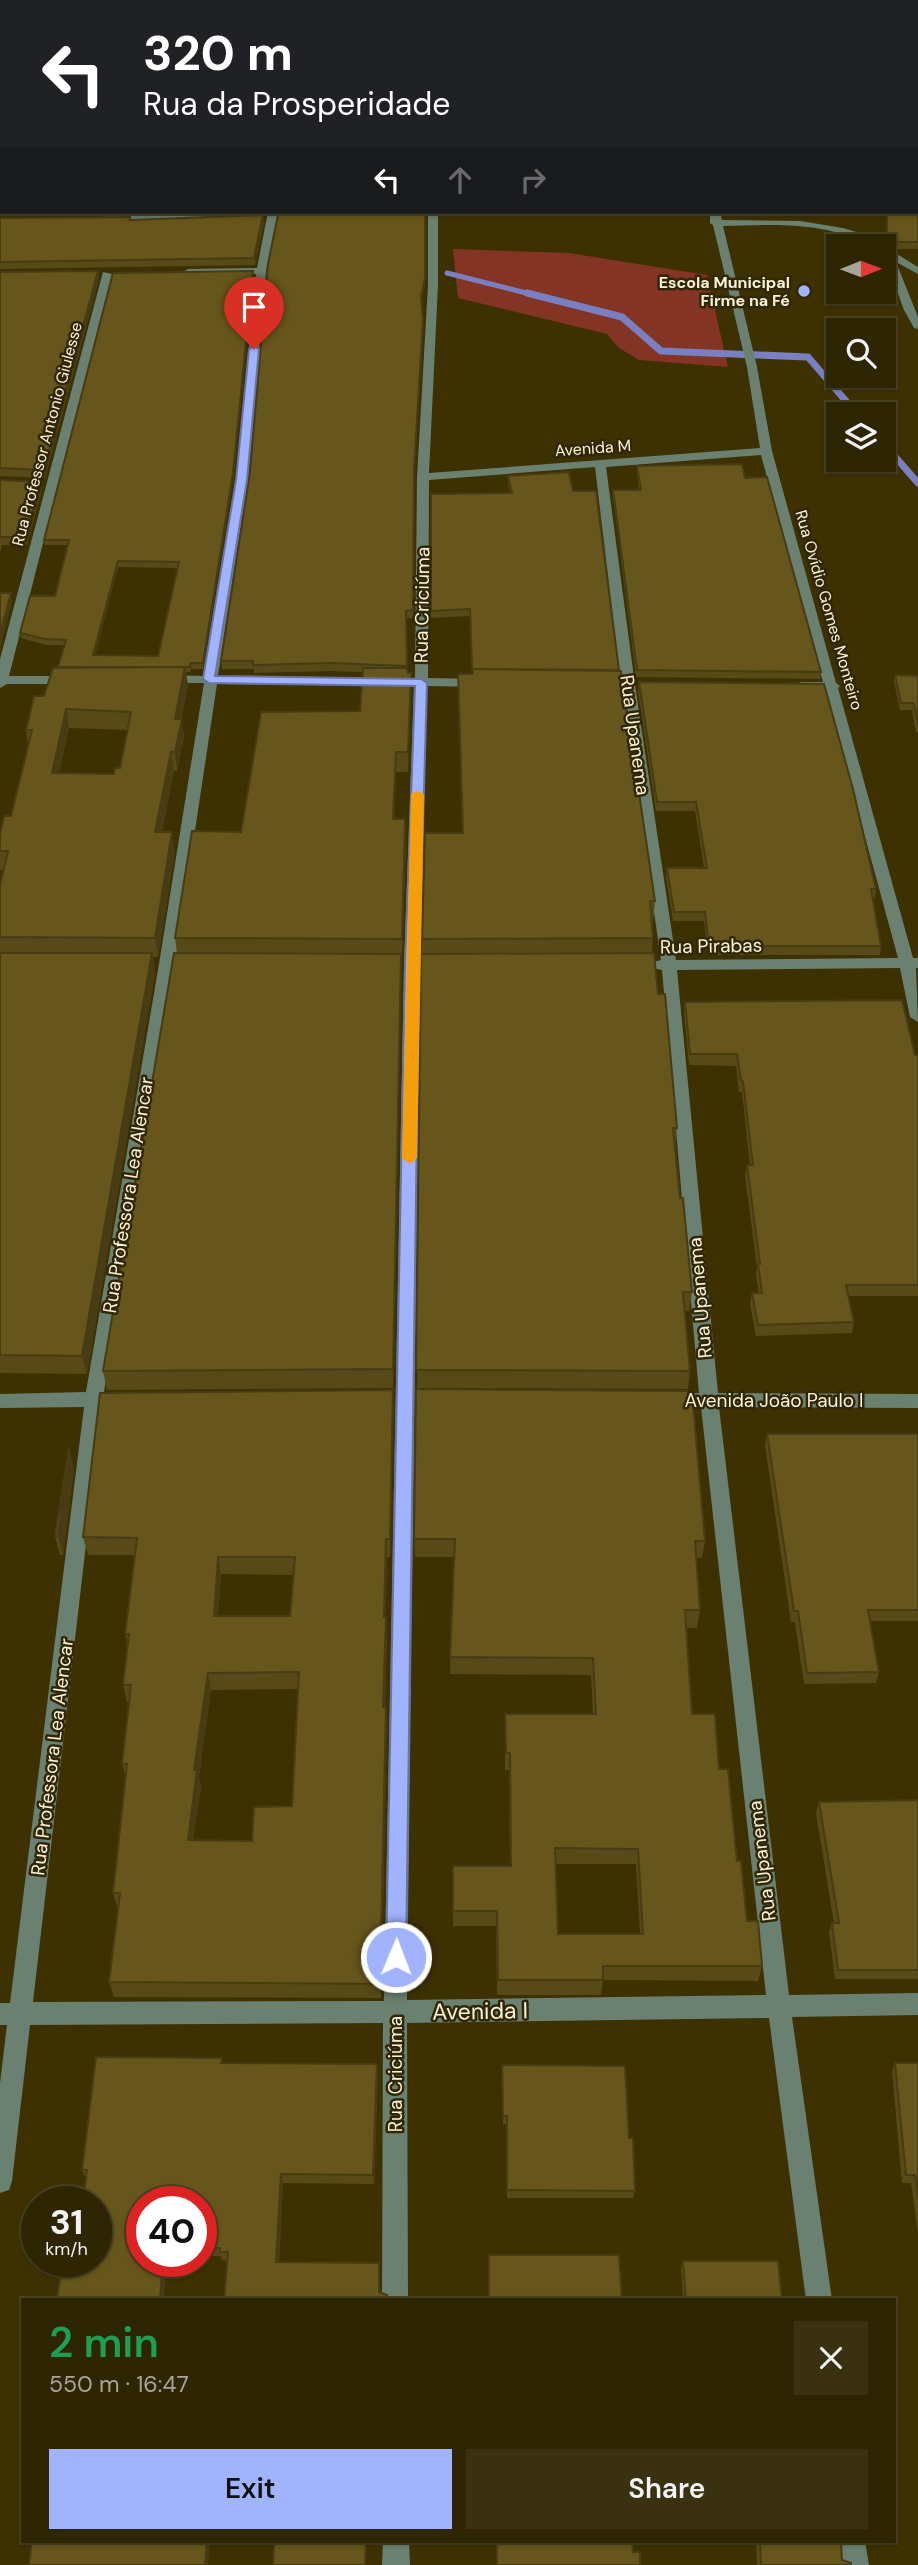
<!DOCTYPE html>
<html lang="en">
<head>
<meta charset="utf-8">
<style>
	:root { --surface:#2e2502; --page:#3a3111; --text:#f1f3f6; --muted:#a7a599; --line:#494224; --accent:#a1b3fd }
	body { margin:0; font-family:"DM Sans",sans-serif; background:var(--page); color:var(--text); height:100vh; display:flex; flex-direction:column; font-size:26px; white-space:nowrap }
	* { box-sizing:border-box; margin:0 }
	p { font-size:23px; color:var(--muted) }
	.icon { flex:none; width:38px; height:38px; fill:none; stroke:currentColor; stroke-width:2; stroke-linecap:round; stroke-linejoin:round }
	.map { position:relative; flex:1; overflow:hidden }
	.side { position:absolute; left:21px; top:2298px; width:875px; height:245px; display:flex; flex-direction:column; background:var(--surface); border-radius:0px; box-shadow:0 2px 5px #0004,0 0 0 2px var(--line) }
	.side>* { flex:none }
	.top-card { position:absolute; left:0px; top:0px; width:919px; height:214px; box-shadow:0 2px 5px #0004,0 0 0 2px var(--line); background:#202124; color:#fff; overflow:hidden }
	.needle { width:46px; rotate:89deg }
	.tools { position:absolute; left:826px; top:234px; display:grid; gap:14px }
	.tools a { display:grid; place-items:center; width:70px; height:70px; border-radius:0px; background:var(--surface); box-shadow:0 2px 5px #0004,0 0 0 2px var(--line); font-size:35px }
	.speed { position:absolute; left:21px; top:2186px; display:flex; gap:14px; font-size:35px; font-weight:700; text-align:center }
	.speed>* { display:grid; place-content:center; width:91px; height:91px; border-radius:50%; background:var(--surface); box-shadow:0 2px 5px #0004,0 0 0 2px var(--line); line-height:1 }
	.speed small { font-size:18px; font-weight:400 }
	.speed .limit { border:10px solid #d22; background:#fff; color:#111 }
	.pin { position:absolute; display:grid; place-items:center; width:60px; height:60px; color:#fff; margin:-72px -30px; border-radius:50% 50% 50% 0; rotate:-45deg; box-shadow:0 0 7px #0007 }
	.pin .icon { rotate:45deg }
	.me { position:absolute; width:77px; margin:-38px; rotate:1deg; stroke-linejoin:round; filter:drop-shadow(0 0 5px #0008) }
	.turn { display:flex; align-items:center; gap:24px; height:147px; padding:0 28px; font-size:32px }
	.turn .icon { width:91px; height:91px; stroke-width:2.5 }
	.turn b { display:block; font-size:49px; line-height:60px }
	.lanes { display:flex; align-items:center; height:66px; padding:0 28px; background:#0003; justify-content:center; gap:35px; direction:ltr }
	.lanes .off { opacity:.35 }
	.round { display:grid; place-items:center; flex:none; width:74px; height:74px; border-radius:0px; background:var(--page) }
	.summary { display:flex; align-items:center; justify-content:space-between; height:119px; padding:0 28px }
	h1 { font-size:42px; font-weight:600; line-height:52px; color:#1e9e55 }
	.button { display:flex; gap:14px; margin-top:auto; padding:14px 28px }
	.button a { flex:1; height:80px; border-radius:0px; background:var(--accent); color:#111; font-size:28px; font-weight:600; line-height:80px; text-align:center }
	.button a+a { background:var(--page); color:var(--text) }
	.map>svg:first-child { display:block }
</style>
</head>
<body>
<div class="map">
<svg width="918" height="2565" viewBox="0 0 918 2565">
	<rect width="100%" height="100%" fill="#3d3102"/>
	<!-- green -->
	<path fill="#843424" d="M453,249L569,253L707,275L728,367L639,360L619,348L607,334L458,298Z"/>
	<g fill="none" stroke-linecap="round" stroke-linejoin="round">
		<!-- stream-far1 -->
		<path stroke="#7a7fc1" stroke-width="5" d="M283,212L301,220
			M447,273L534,295"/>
		<!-- stream -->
		<path stroke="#7a7fc1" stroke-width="7" d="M527,293L622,317L661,351L808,357L858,415
			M884,444L918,483"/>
		<!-- minor -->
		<path fill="#6a8070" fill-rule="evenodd" d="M170,0H178V2H170Z
			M917,93H918V99H917Z
			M268,212H278L266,271L248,479L218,676L415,678L417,477L428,285V212H438V285L429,473L760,448L747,367L713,225L710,223V212H720L722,220L800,221L843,228L866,235L918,267V274L896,262L918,317V329L914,328L904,310L884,255V247C865,247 846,234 827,230C793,223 757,225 723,226L757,367L772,451L836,683L840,686L838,688L913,958H918V968H916L918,1022L910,1017L900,968L677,970L718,1393L918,1394V1408L719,1407L789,1995L918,1993V2015L792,2017L832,2300H806L769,2018L407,2023L408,2300H382L383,2023L30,2025L12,2181L9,2190L0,2193V2083L7,2025H0V2003H10L84,1407L0,1408V1394L86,1392L159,964L204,683H164L158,679L164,675L205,676L236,479L256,274L188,275L183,272L188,269L257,268ZM761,455L823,682H801L794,686L801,690H825L898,958L676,960L635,685L606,467ZM595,467L621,685L661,960L653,962L650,965L653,968L662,970L699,1393L662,1395L659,1400L662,1405L701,1407L766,1995L407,2000L420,966L427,686L479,687L485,683L479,679L428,678L429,480ZM217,684L414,686L404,966L384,2001L33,2002L102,1406L111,1404L114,1399L111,1394L104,1392L175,964Z
			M209,215L214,218L212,220L107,222L102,219L107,216Z
			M103,272L112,274L9,676H73L79,680L73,684H7L0,688V659Z
			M383,2541H409L410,2565H382Z
			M839,2541H865L869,2565H841Z"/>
	</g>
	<!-- wall -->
	<path fill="#584a17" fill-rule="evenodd" d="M227,0H828V2H228Z
		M425,212V285L421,301L423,327L414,477L413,618H406L408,673L411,693L408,772H396L394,819H405L406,839L402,958H401L393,1388L107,1390L103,1371L177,953L175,938L241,832L360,711L363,672L331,671L254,673V669H222L221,661L306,215Z
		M887,215H918V249H894L886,244Z
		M130,217L131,220L264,223L255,265L0,269V218Z
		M98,271L99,279L45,478L0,476V272Z
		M253,277L233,479L203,669H191L190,672H186L188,686L181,719L184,737L177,771H174L162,832H172L175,851L158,957H153L155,973L87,1374L0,1373V885L4,870H0V834L11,816L28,744L26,730L44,696L58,668L64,645H46L21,638L20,633L55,596L68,545H45L44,540ZM118,567L178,568L158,656L95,655ZM69,728L127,730L120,768L114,774L59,773Z
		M637,466L745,478L821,672L820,679L636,677L613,497V490H639L637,473Z
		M508,476L573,491L618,671L655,901L653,921H651L653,938L652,953L677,1128L675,1147L692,1292L689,1311H685L690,1371L688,1389L417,1388L422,939L462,833L458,674H472L470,616L431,618V494L510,493L508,483Z
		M0,480L40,482L42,490L27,545H2L0,553Z
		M895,675L918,676V732H916L912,710H900L894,682Z
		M639,682L876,889L875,898H873L881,946L880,955H708L704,921H673L666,877L667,868H704L695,811H656L638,691Z
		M685,1002L918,1055V1296H848L854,1322L852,1333L756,1336L750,1304L752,1293H759L756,1275L757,1267L745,1176L747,1165H750L742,1092H739L736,1066L689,1065L684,1013Z
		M393,1390V1408L390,1557H387L385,1617H386L387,1634L385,1707L387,1723L381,1998L114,1997L109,1982L118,1909L113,1893L126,1778L122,1764L129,1702H127L123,1685L127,1644L125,1634L135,1555H88L83,1537ZM221,1574L293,1575L290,1616H218ZM299,1689L292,1806L252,1841L193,1840L201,1786L199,1776L211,1690Z
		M767,1434H918V1621H870L879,1672L876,1683L804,1684L795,1622H791L765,1445Z
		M74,1468L63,1555H60L55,1536Z
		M414,1539L705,1541L702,1558H696L700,1610L697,1628H687L692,1714L719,1769L737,1861L747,1921L762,1966L758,1981L603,1980L601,1995H497L496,1926H453V1866H510L509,1770H505V1714H593L591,1675L450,1674L454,1557H415ZM556,1864H636L640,1934H558Z
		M918,1800V1979H835L829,1932L832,1923H834L816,1813L819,1802Z
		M222,2058L223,2063L378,2073L374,2184L283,2183L279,2262L379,2271V2292L387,2295L388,2300H224L227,2261L222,2260L221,2256H201V2202L86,2179L82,2170Z
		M895,2063H918V2234L911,2183H902L892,2071Z
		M502,2074L629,2138L635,2191L633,2198H507V2124H503Z
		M683,2261L782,2300H683L681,2268Z
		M490,2541H632L633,2552L490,2545Z
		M756,2541H841L842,2560L851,2565H757Z"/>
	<!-- shaded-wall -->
	<path fill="#473c13" d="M425,212V285L421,303L425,212H426Z
		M263,215L264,223L255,265L254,258Z
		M98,271L99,279L45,478L44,470Z
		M253,271L233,479L203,669V663Z
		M40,482L42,490L27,545L26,537Z
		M118,561V567L94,661L93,655Z
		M11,593L12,602L0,649V634Z
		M185,667L188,686L177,737L175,719Z
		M411,673V693L408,772V752Z
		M66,709L69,728L55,792L52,773Z
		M182,719L184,737L177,771L175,752Z
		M171,752L174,771L158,851L155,832Z
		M396,752V772L394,838L393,819Z
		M405,819L406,839L402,958V939Z
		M172,832L175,851L158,957L155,938Z
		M152,953L155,973L87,1374L82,1356Z
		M401,954V974L393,1388V1369Z
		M393,1390V1408L390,1557V1539Z
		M69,1448L74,1468L63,1555L58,1536Z
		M386,1539L387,1557L385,1634L384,1617Z
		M218,1557L221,1574L217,1633L214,1616Z
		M386,1617L387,1634L384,1723L383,1707Z
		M208,1673L211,1690L199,1776L201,1786L191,1856L188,1840L194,1770Z
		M386,1707L387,1723L381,1998L380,1984Z
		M377,2064L378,2073L374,2184L373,2175Z
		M281,2174L283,2183L278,2270L276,2262Z
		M163,2261H167L164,2300H160Z
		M207,2541H210L208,2565H205Z"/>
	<!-- building -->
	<path fill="#66561b" stroke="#473c13" stroke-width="2" fill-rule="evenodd" d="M0,0H156V2H2V10H0Z
		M344,0H828V2H343Z
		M865,0H918V83H917V2H866Z
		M0,18H2V46H0Z
		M307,212H425V278L421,296L423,320L414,469L413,610L406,611L407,666L331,663L253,665V661H221L250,472L268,264L278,215H306Z
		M263,215L254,258L0,262V218L130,217V220Z
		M887,215H918V242H896L887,237Z
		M98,271L44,470L0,468V272Z
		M253,271L233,473L203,663H190V667H58L66,640L45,639L20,633L30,596H55L69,540H44L113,273ZM118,561L179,562L158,656L93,655Z
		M742,464L745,478L767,477L821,672L637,670L613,490H641L637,466Z
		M569,472L573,491H596L619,670L472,669L470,609L431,611V494L512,493L508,476Z
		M0,480L40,482L26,537H0V538Z
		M0,593H11L0,634Z
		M185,667L175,719H182L175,752H171L155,832H172L155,938L0,937V885L8,851H0V834L4,816H11L32,730H26L34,696H44L53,668ZM66,709L131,712L120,768H115L114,774L52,773Z
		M363,668H407L408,673H411L408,752H396L393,819H405L402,939L175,938L192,831L241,832L261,712L360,711Z
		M473,669L621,671L655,901H650L653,938L422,939L425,833H463L458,674H473Z
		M895,675L918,676V725L914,703H901Z
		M639,682L824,684L853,789L876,889H871L881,946H709L705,912H674L667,868H707L696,802H657Z
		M0,953H152L82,1356L0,1355Z
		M174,953L401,954L393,1369L103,1371Z
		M654,953L658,994H665L677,1128H673L680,1198H683L692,1292H683L690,1371L416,1370L421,954Z
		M902,1000L915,1055H918V1285H846L854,1322L758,1325L752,1293H762L758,1264H760L747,1165H753L743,1081H741L737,1054H690L685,1002Z
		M416,1389L692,1391L705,1541H695L700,1610H685L692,1714H715L719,1769H728L737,1861H741L747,1921H758L762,1966H603V1980H498L497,1911H453V1866H511L510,1753H506L505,1714H596L593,1658L450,1657L455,1539H414ZM555,1848L638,1849L643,1934H558Z
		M393,1390L390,1539H386L384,1617H386L383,1707H386L380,1984L109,1982L120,1893H113L127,1764H122L131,1685H123L129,1634H125L137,1538L83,1537L100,1393ZM218,1557H295L290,1616H214ZM299,1672L292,1806L254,1807L252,1841L188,1840L197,1770H194L208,1673Z
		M767,1434H918V1610H868L879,1672L807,1673L798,1611H794Z
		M69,1448L58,1536H55Z
		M918,1800V1970H838L832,1923H839L819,1802Z
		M96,2057L222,2058L221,2063L377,2064L373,2175L281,2174L276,2262L379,2263V2292L387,2295V2300H224L228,2252H220V2248H201V2202H142V2261H163L160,2300H57L62,2265H75L76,2261H96V2202H83L87,2170H82Z
		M895,2063H918V2197L915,2175H906Z
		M502,2065L625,2066L629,2138H633L635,2191L507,2190V2116H503Z
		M489,2255H619L622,2300H489Z
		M683,2261H778L782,2300H686Z
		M32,2541H207L205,2565H29Z
		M274,2541H366L365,2565H273Z
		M497,2541H632L633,2552H640V2565H497Z
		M760,2541H841L842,2560L851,2563V2565H761Z"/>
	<!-- route -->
	<path fill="#a1b3fd" stroke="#6974a4" stroke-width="2" d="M254,346L259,349L247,480L215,676L421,679L427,683L419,966L406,1957L403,1964L396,1967L389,1964L386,1957L405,966L415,686L209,683L203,679L236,480L249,349Z"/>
	<!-- slow -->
	<path fill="#f59e0b" d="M417,791L424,794L417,1158L410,1164L402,1158L411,794Z"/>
	<!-- markers -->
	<circle fill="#a1b3fd" stroke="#302709" stroke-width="2.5" cx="804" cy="291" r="7"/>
	<g text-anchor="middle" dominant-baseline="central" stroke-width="5" stroke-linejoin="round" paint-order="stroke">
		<!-- far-poi labels -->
		<g font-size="16" font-weight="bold" fill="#fbf2d5" stroke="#302709" text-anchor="end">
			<text x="790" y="282">Escola Municipal<tspan x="790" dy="18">Firme na Fé</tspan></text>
		</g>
		<!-- far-street labels -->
		<g font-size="16" fill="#fbf2d5" stroke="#302709">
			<text transform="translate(47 434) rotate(-75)">Rua Professor Antonio Giulesse</text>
			<text transform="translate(593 448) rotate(-4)">Avenida M</text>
			<text transform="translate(829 610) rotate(74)">Rua Ovídio Gomes Monteiro</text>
		</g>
		<!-- street labels -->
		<g font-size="19" fill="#fbf2d5" stroke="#302709">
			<text transform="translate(422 605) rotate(-89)">Rua Criciúma</text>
			<text transform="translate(635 735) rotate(82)">Rua Upanema</text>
			<text transform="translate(711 946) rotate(-1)">Rua Pirabas</text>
			<text transform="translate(128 1195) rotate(-81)">Rua Professora Lea Alencar</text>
			<text transform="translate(700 1298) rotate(-95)">Rua Upanema</text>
			<text x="774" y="1400">Avenida João Paulo I</text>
			<text transform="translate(52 1757) rotate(-83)">Rua Professora Lea Alencar</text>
			<text transform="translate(762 1861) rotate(-97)">Rua Upanema</text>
			<text transform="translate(395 2074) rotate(-90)">Rua Criciúma</text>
		</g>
		<!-- near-street labels -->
		<g font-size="23" fill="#fbf2d5" stroke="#302709">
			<text transform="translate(480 2011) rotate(-1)">Avenida I</text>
		</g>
	</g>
</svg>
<div class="tools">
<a><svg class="needle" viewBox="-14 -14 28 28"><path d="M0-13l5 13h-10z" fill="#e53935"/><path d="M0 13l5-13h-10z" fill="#a7a599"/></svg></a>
<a><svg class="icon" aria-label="search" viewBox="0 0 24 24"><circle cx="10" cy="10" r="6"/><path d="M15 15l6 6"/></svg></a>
<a><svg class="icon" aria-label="layers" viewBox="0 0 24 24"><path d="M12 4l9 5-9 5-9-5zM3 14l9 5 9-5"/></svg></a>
</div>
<div class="speed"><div>31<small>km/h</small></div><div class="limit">40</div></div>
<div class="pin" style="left:254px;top:349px;background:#d93025"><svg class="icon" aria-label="arrive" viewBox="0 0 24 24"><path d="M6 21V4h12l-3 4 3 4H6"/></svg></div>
<svg class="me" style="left:396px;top:1957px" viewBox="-20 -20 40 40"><circle r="17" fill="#a1b3fd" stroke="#fff" stroke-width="3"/><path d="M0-11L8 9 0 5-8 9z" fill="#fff"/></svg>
<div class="top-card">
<div class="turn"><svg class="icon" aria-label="left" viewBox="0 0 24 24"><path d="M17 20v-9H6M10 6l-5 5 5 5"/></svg><div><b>320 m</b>Rua da Prosperidade</div></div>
<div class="lanes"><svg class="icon" aria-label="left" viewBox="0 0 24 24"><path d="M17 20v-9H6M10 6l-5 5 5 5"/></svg><svg class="icon off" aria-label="ahead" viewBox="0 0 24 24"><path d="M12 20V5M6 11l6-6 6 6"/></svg><svg class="icon off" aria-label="right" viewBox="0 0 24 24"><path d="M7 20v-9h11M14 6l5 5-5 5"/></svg></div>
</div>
<section class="side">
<div class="summary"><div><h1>2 min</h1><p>550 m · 16:47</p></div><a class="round"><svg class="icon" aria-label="close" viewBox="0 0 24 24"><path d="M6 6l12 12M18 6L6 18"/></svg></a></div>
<div class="button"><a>Exit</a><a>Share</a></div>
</section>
</div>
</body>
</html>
